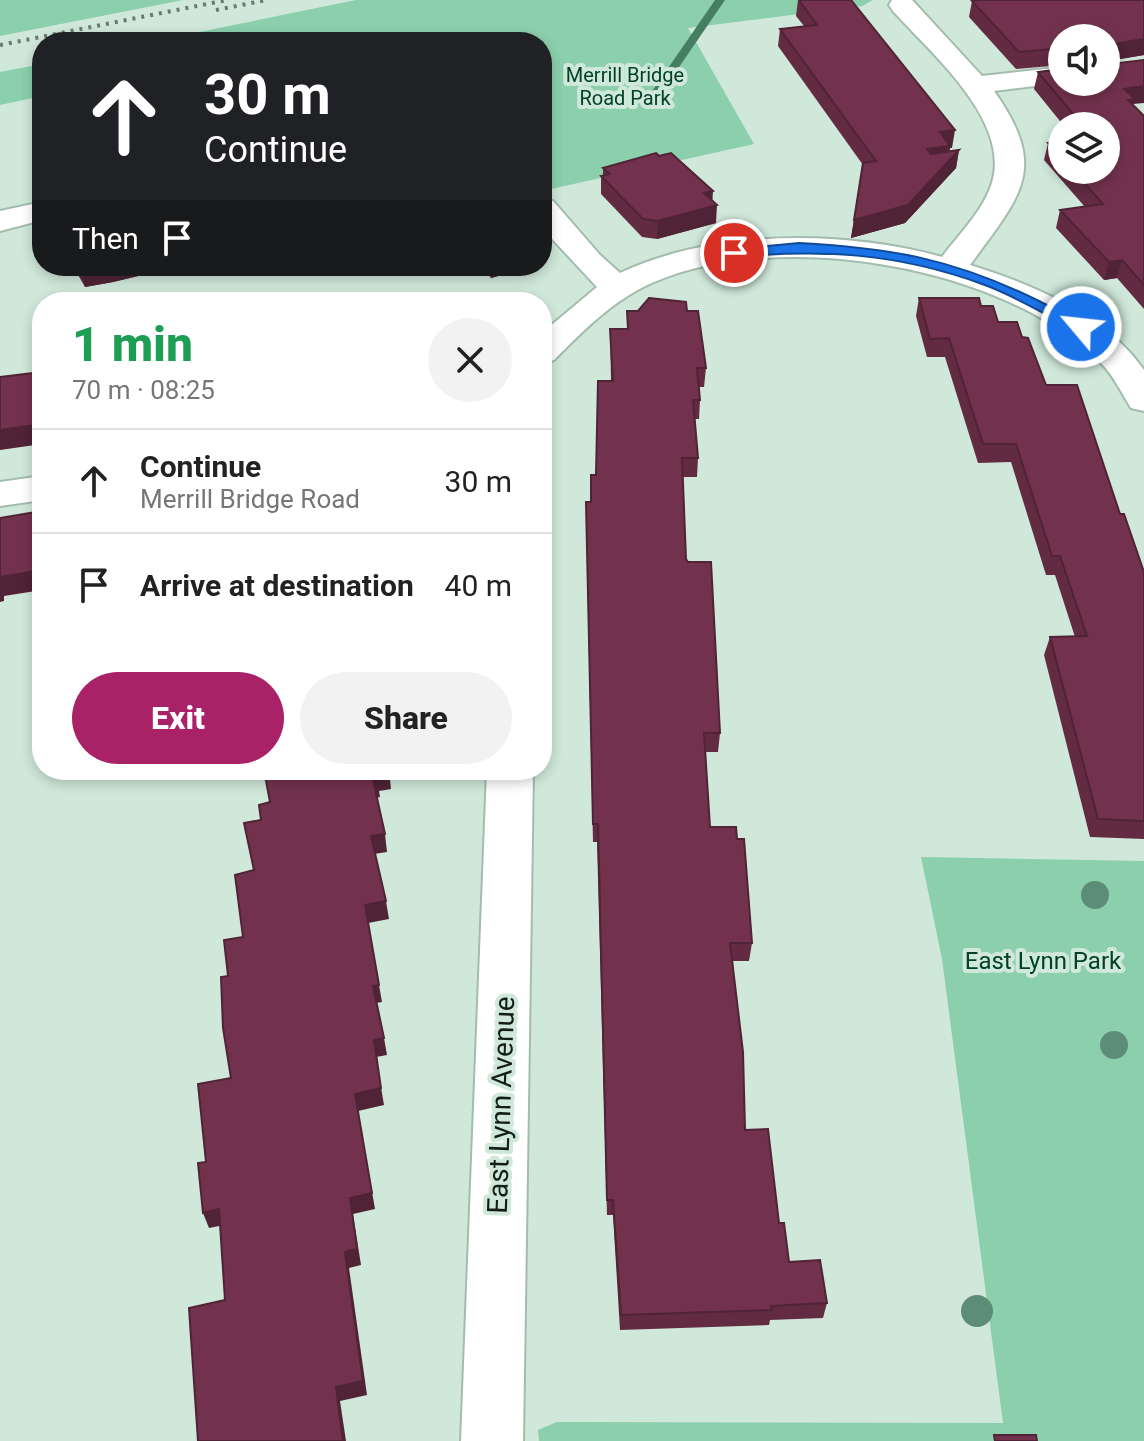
<!DOCTYPE html>
<html lang="en">
<head>
<meta charset="utf-8">
<style>
	:root { --surface:#fff; --page:#f2f2f2; --text:#222; --muted:#767676; --line:#e0e0e0; --accent:#a92167 }
	body { margin:0; font-family:Roboto,sans-serif; background:var(--page); color:var(--text); height:100vh; display:flex; flex-direction:column; font-size:30px; white-space:nowrap }
	* { box-sizing:border-box; margin:0 }
	p { font-size:26px; color:var(--muted) }
	.icon { flex:none; width:44px; height:44px; fill:none; stroke:currentColor; stroke-width:2; stroke-linecap:round; stroke-linejoin:round }
	.map { position:relative; flex:1; overflow:hidden }
	.details { position:absolute; left:32px; top:292px; width:520px; height:488px; display:flex; flex-direction:column; background:var(--surface); border-radius:32px; box-shadow:0 4px 12px #0003 }
	.details>* { flex:none }
	.hud { position:absolute; left:32px; top:32px; width:520px; height:244px; border-radius:32px; box-shadow:0 4px 12px #0003; background:#202124; color:#fff; overflow:hidden }
	.controls { position:absolute; left:1048px; top:24px; display:grid; gap:16px }
	.controls a { display:grid; place-items:center; width:72px; height:72px; border-radius:50%; background:var(--surface); box-shadow:0 4px 12px #0003; font-size:40px }
	.pin { position:absolute; display:grid; place-items:center; width:68px; height:68px; color:#fff; margin:-34px; border:4px solid #fff; border-radius:50%; box-shadow:0 2px 8px #0007 }
	.me { position:absolute; width:88px; margin:-44px; rotate:298deg; stroke-linejoin:round; filter:drop-shadow(0 0 6px #0008) }
	.turn { display:flex; align-items:center; gap:28px; height:168px; padding:0 40px; font-size:36px }
	.turn .icon { width:104px; height:104px; stroke-width:2.5 }
	.turn b { display:block; font-size:56px; line-height:68px }
	.then { display:flex; align-items:center; height:76px; padding:0 40px; background:#0003; gap:16px; font-size:30px }
	.round { display:grid; place-items:center; flex:none; width:84px; height:84px; border-radius:42px; background:var(--page) }
	.headline { display:flex; align-items:center; justify-content:space-between; height:136px; padding:0 40px }
	h1 { font-size:48px; font-weight:800; line-height:60px; color:#1e9e55 }
	.button { display:flex; gap:16px; margin-top:auto; padding:16px 40px }
	.button a { flex:1; height:92px; border-radius:48px; background:var(--accent); color:#fff; font-size:32px; font-weight:800; line-height:92px; text-align:center }
	.button a+a { background:var(--page); color:var(--text) }
	ul { padding:0; list-style:none }
	li { display:flex; align-items:center; gap:24px; height:104px; padding:0 40px; border-top:2px solid var(--line) }
	li div { flex:1 }
	li b { display:block; font-size:30px }
	li em { font-style:normal }
	.map>svg:first-child { display:block }
</style>
</head>
<body>
<div class="map">
<svg width="1144" height="1441" viewBox="0 0 1144 1441">
	<rect width="100%" height="100%" fill="#cfe8da"/>
	<!-- green -->
	<path fill="#8bcfac" d="M0,0H183L0,36Z
		M356,0H873L862,6L688,28L754,144L542,191V42H150Z
		M42,64V96L0,105V72Z
		M921,857L1144,861V1441H539L538,1430L557,1422L1003,1423L942,959Z"/>
	<g fill="none" stroke-linecap="round" stroke-linejoin="round">
		<!-- stream -->
		<path fill="#467e62" fill-rule="evenodd" d="M715,0H725L653,105H645L644,103Z"/>
		<!-- minor casing -->
		<g stroke="#a4bcae" stroke-width="4">
			<path id="minor" d="M892,0H912L982,76L1062,67V82H1068L994,91C1050,170 1020,196 970,265C1032,284 1106,315 1144,370V411L1131,408C1121,392 1114,376 1101,363C1004,265 780,228 654,282C614,299 584,330 554,360L542,363V333L597,287L542,228V199L553,201L600,255L620,273C714,229 844,230 942,257C959,234 986,208 993,179C1008,118 930,52 893,11L889,5Z
				M42,202V220L0,231V211Z
				M42,476V500L0,506V482Z
				M487,770H533L523,1441H461Z"/>
		</g>
		<!-- minor -->
		<use href="#minor" fill="#fff" fill-rule="evenodd"/>
		<!-- rail -->
		<path stroke="#6a7a72" stroke-width="4" stroke-dasharray="3 6" stroke-linecap="butt" d="M216,10L267,0
			M0,45L227,0"/>
	</g>
	<!-- trees -->
	<g fill="#5d8c78">
		<circle cx="1095" cy="895" r="14"/>
		<circle cx="1114" cy="1045" r="14"/>
		<circle cx="977" cy="1311" r="16"/>
	</g>
	<!-- wall -->
	<path fill="#622b42" d="M798,0L952,148H950L949,151L959,150L956,168L905,223L851,238L863,165L778,46L780,29L804,26L796,16Z
		M1144,0V55L1110,61L1133,105L1144,116V309L1117,278L1104,280L1056,228L1060,210L1085,207L1044,160L1048,143L1062,141V170H1106V126H1064L1034,89L1038,72L1106,82L1062,38V65L1016,69L969,17L972,1Z
		M603,168L712,200L716,223L657,239L642,237L601,194V176H603Z
		M73,266H180L113,282L85,287Z
		M481,266H534L491,278Z
		M919,298L981,306L998,322L1022,337L1046,385L1120,514L1144,572V839L1090,837L1044,655L1050,637H1075L1055,575H1046L1011,462L978,463L945,357H927L916,316Z
		M627,311H687L706,368L704,387H699L700,400L699,419H695L698,458L697,477H683L686,559L720,733L718,752H705L710,827L737,839L752,943L749,961H733L745,1130L779,1223L789,1262L827,1303L823,1318L770,1320L769,1325L620,1330L613,1215H607L597,842H593L586,521L596,475L611,381L610,329H627Z"/>
	<!-- shaded-wall -->
	<path fill="#502336" d="M1144,39V55L1106,61L1107,45Z
		M1144,86V103L1133,104L1130,116L1124,89Z
		M955,130L952,148H950L947,163L959,150L956,168L905,223L851,238L854,220L924,167L927,149L940,132Z
		M713,191L712,207L717,205L716,223L657,239L658,221L704,193Z
		M1122,260L1117,278L1104,280L1109,262Z
		M96,266H180L113,282L85,287L80,268Z
		M490,266H534L491,278Z
		M42,424V444L0,450V430Z
		M42,570V590L4,596V601L0,602V577Z
		M389,770L391,789L379,791L380,797L376,798L373,780L376,772Z
		M385,834L387,852L374,854L371,836Z
		M386,901L389,919L368,923L365,905Z
		M379,985L382,1002L376,1003L373,986Z
		M384,1038L387,1055L376,1057L384,1105L358,1111L375,1209L353,1214L361,1265L349,1268L367,1395L340,1401L346,1441H343L336,1387L350,1198L355,1094L374,1040Z
		M219,1209L224,1225L209,1228L203,1213Z"/>
	<!-- building -->
	<path fill="#72324d" stroke="#502336" stroke-width="2" d="M799,0H851L955,130L940,132L950,146L927,149L931,154L959,150L908,205L854,220L863,163L876,161L780,29L817,25Z
		M980,0H1144V39L1107,45L1111,64L1144,60V86L1124,89L1135,99L1128,100L1144,116V285L1122,260L1109,262L1060,210L1103,204L1073,170H1106V126H1083L1038,72L1062,69V82H1106V38H1062V48L1019,52L972,1Z
		M1062,141V158L1048,143Z
		M656,153L659,156L671,153L713,191L704,193L717,205L658,221L643,219L601,176L610,174L603,168Z
		M79,266H96L80,268Z
		M649,298L686,302L687,311H698L706,368H697L700,400H693L698,458H682L686,559L688,562H711L720,733H704L710,827H736L737,839H744L752,943H730L743,1052L745,1130L768,1129L779,1223H784L789,1262L820,1260L827,1303L771,1306L772,1310L621,1315L613,1200H607L598,824H593L586,502H591V475H596L598,381H613L610,329H628L627,311H638Z
		M919,298H979L981,306H993L998,322H1017L1022,337L1028,338L1046,385H1077L1120,514H1124L1144,572V821L1098,819L1050,637L1087,636L1060,556H1052L1016,444H983L949,338L930,339Z
		M42,372V424L0,430V377Z
		M42,511V570L0,577V518Z
		M264,770H389L376,772L378,779L373,780L385,834L371,836L386,901L365,905L379,985L373,986L384,1038L374,1040L381,1088L355,1094L372,1193L350,1198L357,1249L345,1252L363,1381L336,1387L343,1441H198L189,1308L225,1300L219,1209L203,1213L198,1163L206,1162L198,1084L231,1078L223,1028L221,977L228,976L224,940L243,937L235,875L254,870L244,823L261,820L259,805L270,802Z
		M994,1435H1036L1037,1441H995Z"/>
	<!-- route -->
	<path fill="#1a73e8" stroke="#114b97" stroke-width="2" d="M799,243C892,248 954,259 1039,301C1054,309 1075,315 1088,327L1076,330C1045,315 1014,295 982,284C897,253 823,249 734,257L728,253L734,249Z"/>
	<g text-anchor="middle" dominant-baseline="central" stroke-width="8" stroke-linejoin="round" paint-order="stroke">
		<!-- far-park labels -->
		<g font-size="20" fill="#004128" stroke="#cfe8da">
			<text x="625" y="75">Merrill Bridge<tspan x="625" dy="23">Road Park</tspan></text>
		</g>
		<!-- park labels -->
		<g font-size="24" fill="#004128" stroke="#cfe8da">
			<text x="1043" y="961">East Lynn Park</text>
		</g>
		<!-- near-street labels -->
		<g font-size="28" fill="#141d19" stroke="#cfe8da">
			<text transform="translate(501 1105) rotate(-88)">East Lynn Avenue</text>
		</g>
	</g>
</svg>
<div class="controls">
<a><svg class="icon" aria-label="sound" viewBox="0 0 24 24"><path d="M4 9h4l5-4v14l-5-4H4zM17 9q2 3 0 6"/></svg></a>
<a><svg class="icon" aria-label="layers" viewBox="0 0 24 24"><path d="M12 4l9 5-9 5-9-5zM3 14l9 5 9-5"/></svg></a>
</div>
<div class="pin" style="left:734px;top:253px;background:#d93025"><svg class="icon" aria-label="arrive" viewBox="0 0 24 24"><path d="M6 21V4h12l-3 4 3 4H6"/></svg></div>
<svg class="me" style="left:1081px;top:327px" viewBox="-20 -20 40 40"><circle r="17" fill="#1a73e8" stroke="#fff" stroke-width="3"/><path d="M0-11L8 9 0 5-8 9z" fill="#fff"/></svg>
<div class="hud">
<div class="turn"><svg class="icon" aria-label="ahead" viewBox="0 0 24 24"><path d="M12 20V5M6 11l6-6 6 6"/></svg><div><b>30 m</b>Continue</div></div>
<div class="then">Then<svg class="icon" aria-label="arrive" viewBox="0 0 24 24"><path d="M6 21V4h12l-3 4 3 4H6"/></svg></div>
</div>
<section class="details">
<div class="headline"><div><h1>1 min</h1><p>70 m · 08:25</p></div><a class="round"><svg class="icon" aria-label="close" viewBox="0 0 24 24"><path d="M6 6l12 12M18 6L6 18"/></svg></a></div>
<ul>
<li><svg class="icon" aria-label="ahead" viewBox="0 0 24 24"><path d="M12 20V5M6 11l6-6 6 6"/></svg><div><b>Continue</b><p>Merrill Bridge Road</p></div><em>30 m</em></li>
<li><svg class="icon" aria-label="arrive" viewBox="0 0 24 24"><path d="M6 21V4h12l-3 4 3 4H6"/></svg><div><b>Arrive at destination</b></div><em>40 m</em></li>
</ul>
<div class="button"><a>Exit</a><a>Share</a></div>
</section>
</div>
</body>
</html>
